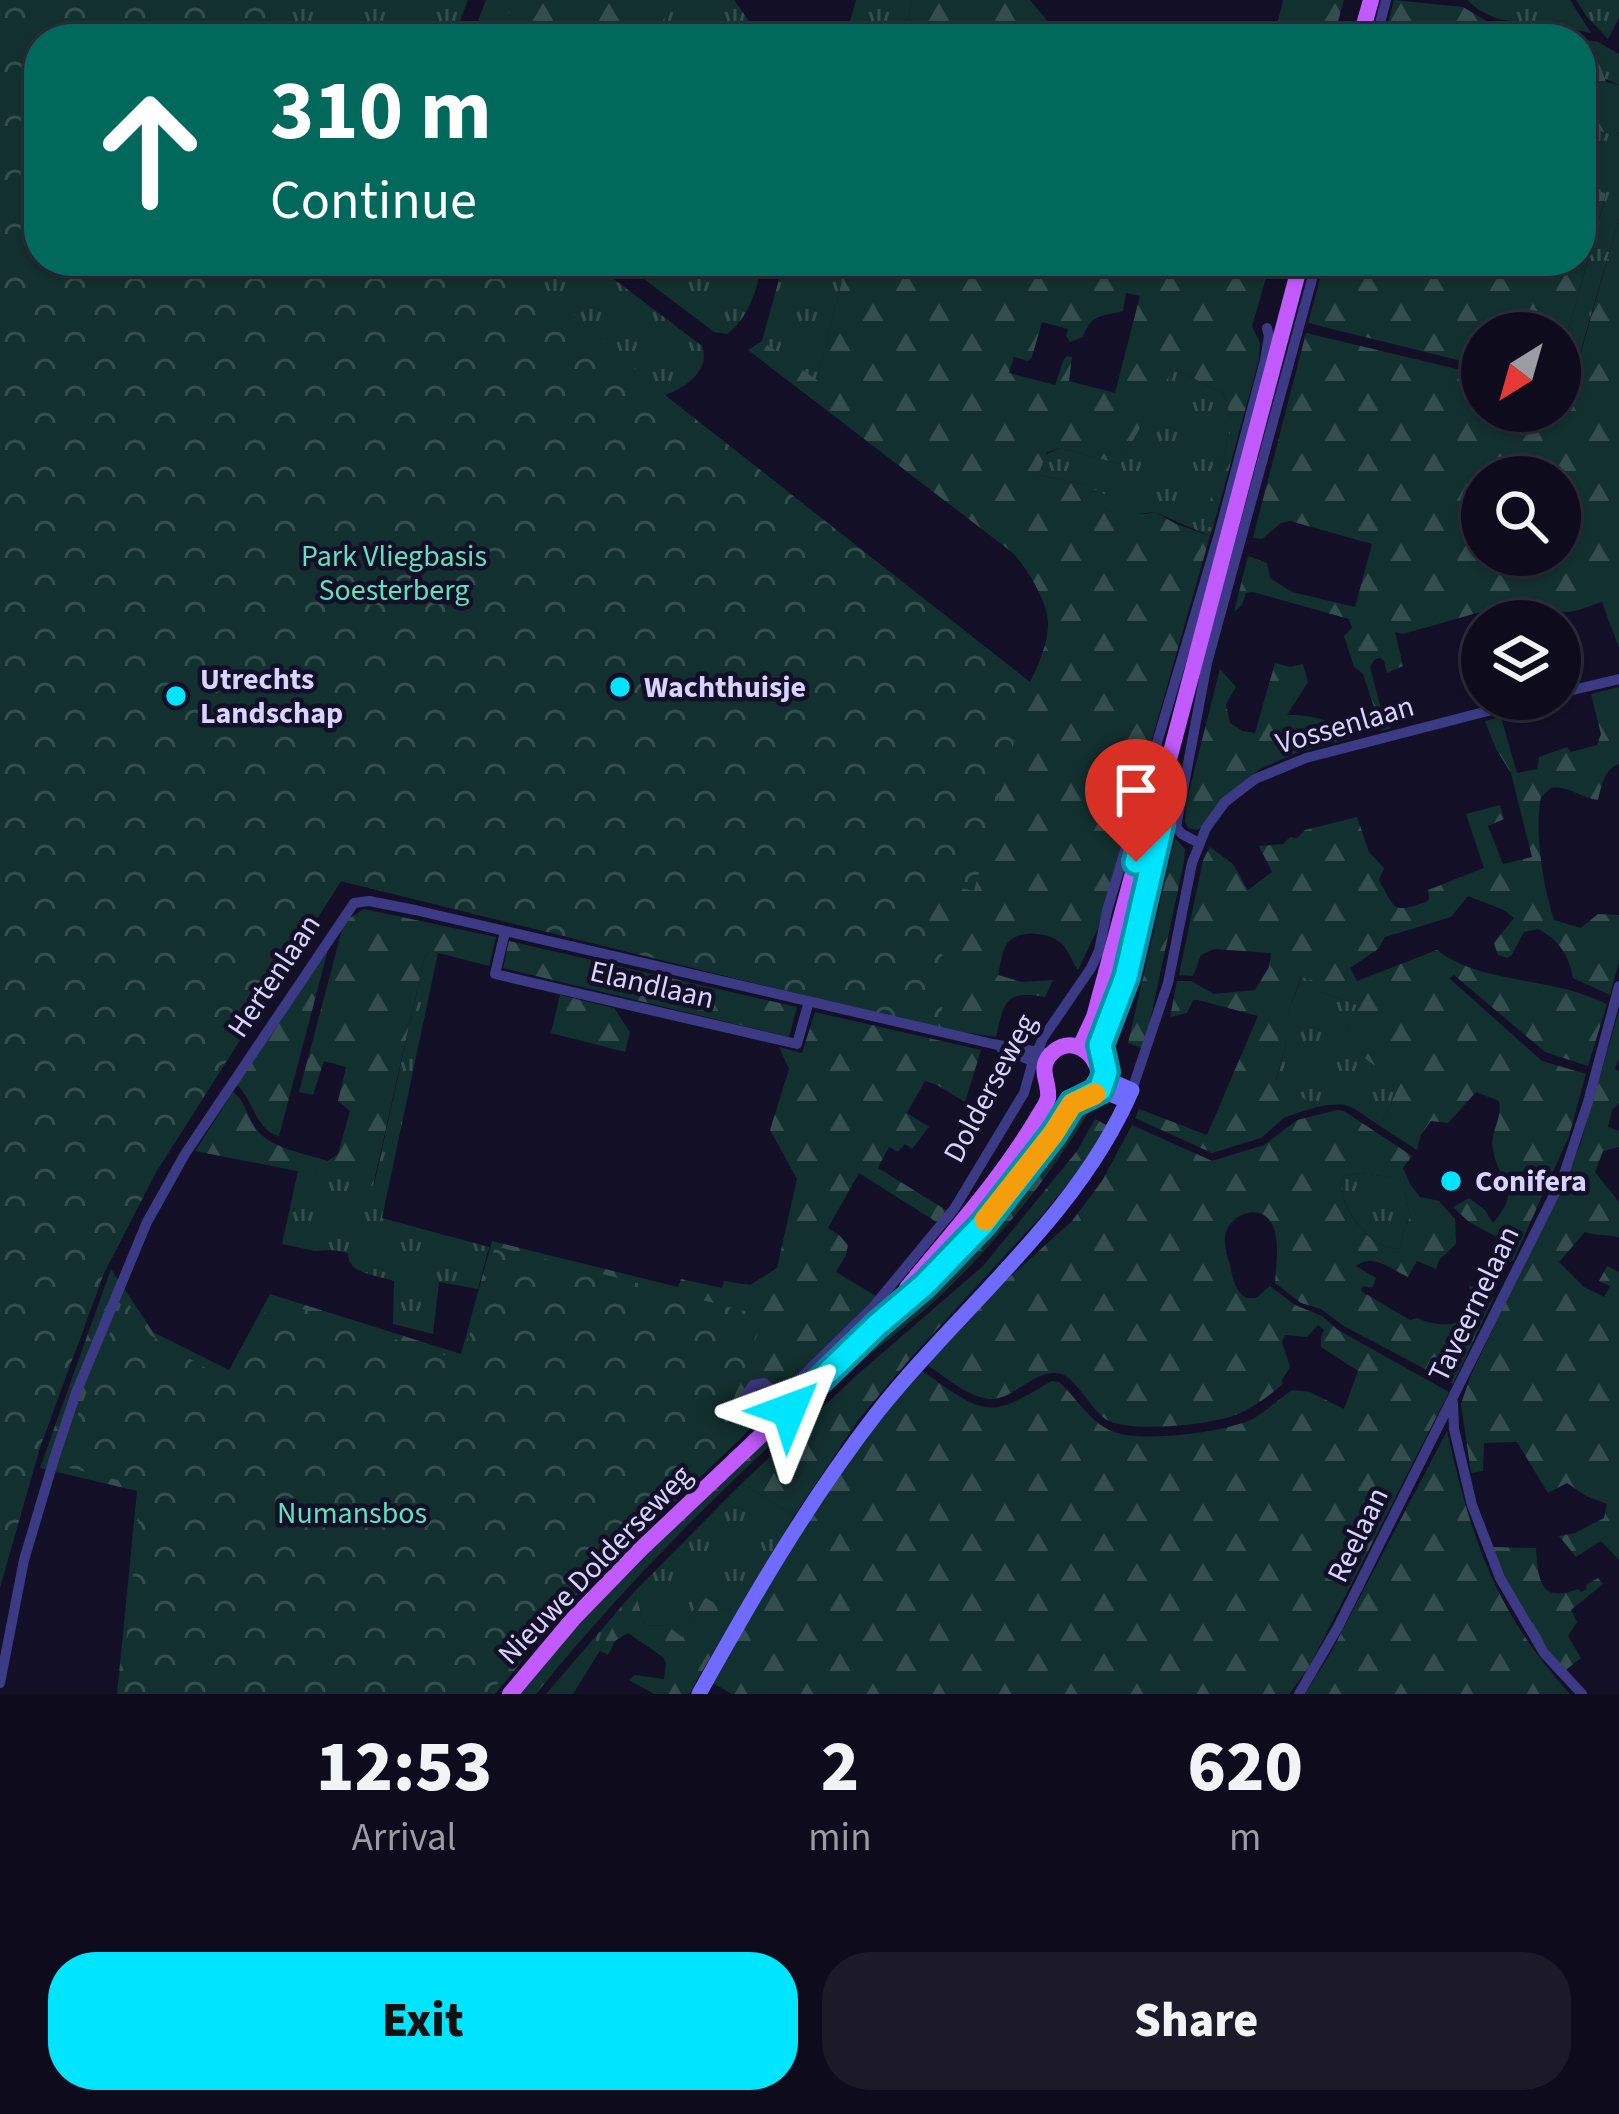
<!DOCTYPE html>
<html lang="en">
<head>
<meta charset="utf-8">
<style>
	:root { --surface:#0e0b1c; --page:#1c1929; --text:#f1f3f6; --muted:#9b9ba3; --line:#2e2b3b; --accent:#00e5ff }
	body { margin:0; font-family:"Source Sans 3",sans-serif; background:var(--page); color:var(--text); height:100vh; display:flex; flex-direction:column; font-size:45px; white-space:nowrap }
	* { box-sizing:border-box; margin:0 }
	p { font-size:39px; color:var(--muted) }
	.icon { flex:none; width:66px; height:66px; fill:none; stroke:currentColor; stroke-width:2; stroke-linecap:round; stroke-linejoin:round }
	.map { position:relative; height:1694px; overflow:hidden }
	.panel { display:flex; flex-direction:column; background:var(--surface); flex:1 }
	.panel>* { flex:none }
	.hud { position:absolute; left:24px; top:24px; width:1572px; height:252px; border-radius:48px; box-shadow:0 3px 9px #0004,0 0 0 3px var(--line); background:#00695c; color:#fff; overflow:hidden }
	.needle { width:78px; rotate:217deg }
	.fabs { position:absolute; left:1461px; top:312px; display:grid; gap:24px }
	.fabs a { display:grid; place-items:center; width:120px; height:120px; border-radius:50%; background:var(--surface); box-shadow:0 3px 9px #0004,0 0 0 3px var(--line); font-size:60px }
	.pin { position:absolute; display:grid; place-items:center; width:102px; height:102px; color:#fff; margin:-123px -51px; border-radius:50% 50% 50% 0; rotate:-45deg; box-shadow:0 0 12px #0007 }
	.pin .icon { rotate:45deg }
	.me { position:absolute; width:132px; margin:-66px; rotate:46deg; stroke-linejoin:round; filter:drop-shadow(0 0 9px #0008) }
	.turn { display:flex; align-items:center; gap:42px; height:252px; padding:0 48px; font-size:54px }
	.turn .icon { width:156px; height:156px; stroke-width:2.5 }
	.turn b { display:block; font-size:84px; line-height:102px }
	.eta { display:flex; justify-content:space-evenly; align-items:center; height:204px; text-align:center }
	.eta b { font-size:72px; font-weight:800; line-height:84px }
	.button { display:flex; gap:24px; margin-top:auto; padding:24px 48px }
	.button a { flex:1; height:138px; border-radius:48px; background:var(--accent); color:#111; font-size:48px; font-weight:800; line-height:138px; text-align:center }
	.button a+a { background:var(--page); color:var(--text) }
	.map>svg:first-child { display:block }
</style>
</head>
<body>
<div class="map">
<svg width="1619" height="1694" viewBox="0 0 1619 1694">
	<defs>
		<pattern id="grass-tufts" width="24" height="20" patternUnits="userSpaceOnUse" patternTransform="scale(3)"><rect width="24" height="20" fill="#12302f"/><path d="M3 7l-1-3M5 7V3M7 7l1-3M15 17l-1-3M17 17v-4M19 17l1-3" fill="none" stroke="#344d4e"/></pattern>
		<pattern id="forest-firs" width="22" height="20" patternUnits="userSpaceOnUse" patternTransform="scale(3)"><rect width="22" height="20" fill="#12302f"/><path d="M5 1l3.5 6h-7zM16 11l3.5 6h-7z" fill="#344d4e"/></pattern>
		<pattern id="park-crowns" width="20" height="18" patternUnits="userSpaceOnUse" patternTransform="scale(3)"><rect width="20" height="18" fill="#12302f"/><path d="M2 6a3 3 0 1 1 6 0M12 15a3 3 0 1 1 6 0" fill="none" stroke="#344d4e"/></pattern>
	</defs>
	<rect width="100%" height="100%" fill="#130f26"/>
	<!-- grass -->
	<path fill="url(#grass-tufts)" d="M138,0H468L453,39H188Z
		M486,0H734L751,24L750,39H471Z
		M856,0H912L902,39H845Z
		M1467,0H1570L1591,33C1575,30 1558,26 1541,24C1511,22 1490,22 1467,0Z
		M1576,0H1619V18L1608,39L1587,17Z
		M1540,32L1598,42L1619,54V85L1603,78L1598,61L1581,75V39H1539Z
		M1581,125L1616,136L1619,132V218L1572,381L1560,379V361L1606,194L1581,186Z
		M512,261H590L702,346C712,372 680,393 656,397Z
		M627,261H763C757,288 750,317 727,334L714,332L628,267Z
		M784,261H847L817,381L762,341Z
		M1177,370L1223,393L1231,419V430L1204,524L1213,528L1210,536L1155,512L1116,516L1102,505L1086,485L1038,475L1044,455L1060,448L1120,464L1171,371Z
		M431,951L438,953L382,1218L489,1247L478,1289L439,1282L433,1334L393,1324L394,1281C377,1275 347,1274 348,1253L332,1250L315,1251L282,1244L298,1171L374,1185L425,955Z
		M1302,976L1323,983L1321,992L1357,1005L1348,1030L1356,1051L1402,1080L1380,1126C1352,1108 1351,1100 1317,1107L1276,1082L1286,1043L1277,1041Z
		M1362,1173L1395,1178L1405,1191L1410,1217C1403,1227 1405,1239 1398,1249C1368,1248 1342,1209 1340,1181L1347,1175Z
		M742,1483L794,1516L735,1615L678,1582L696,1604L682,1638L668,1626L644,1625L635,1591Z
		M627,1600L614,1628L573,1694H546Z"/>
	<!-- forest -->
	<path fill="url(#forest-firs)" fill-rule="evenodd" d="M513,0H672L655,39H502Z
		M912,0H1030L1050,24L1045,39H902Z
		M1283,0H1344L1333,39H1274Z
		M1394,0L1463,7L1497,27L1540,32L1539,39H1384Z
		M1590,56L1598,61L1606,82L1619,85V132L1616,136L1581,125V75L1586,57Z
		M1581,186L1606,193L1560,361V333H1482V366L1308,323L1325,261H1504L1547,275L1552,261H1581Z
		M1619,218V648L1602,602C1591,605 1575,613 1563,612C1547,610 1549,598 1526,599L1403,634L1395,632L1403,666L1387,673L1384,661L1380,658L1375,659L1370,667L1380,705L1391,728L1382,731L1363,674L1354,667L1344,636L1352,628L1349,619L1253,592L1246,593L1242,605L1234,612L1248,556L1267,563L1270,578L1292,592L1355,607L1372,544L1290,521L1281,523L1262,539L1253,538L1306,333L1482,375V411H1560V393L1569,395ZM1482,477H1560V555H1482Z
		M847,261H1271L1252,326L1260,343L1259,359L1213,528L1203,525L1231,430V419L1223,393L1177,370L1171,372L1120,464L1060,448L1047,452L1038,475L1086,485L1106,495L1102,505L1116,516L1122,512L1146,514L1155,512L1176,524L1210,536L1098,928L1078,970C1072,962 1069,951 1062,944C1049,932 1017,928 1006,945C1002,953 1000,966 998,975L1022,982L1053,980L1045,997C1004,990 1004,1002 996,1037L937,1028L341,881L156,1172L104,1273L40,1447L0,1587V1294L272,898L1030,682C1038,666 1048,643 1048,625C1049,603 1027,568 1013,553L748,350L762,341L817,380ZM1126,293L1140,296L1115,393L1069,381L1072,357L1067,356L1064,359L1055,385L1009,373L1014,357L1028,361L1032,357L1042,322L1068,329L1066,336L1070,342L1083,337C1091,313 1102,317 1123,311Z
		M1275,663L1290,667L1303,664L1308,682L1287,715C1311,714 1335,720 1351,738L1296,753L1260,769L1234,789L1203,826L1198,830L1188,828L1185,822L1186,803L1220,669L1236,687L1226,704L1230,723L1243,731L1255,733Z
		M1619,687V764C1604,769 1602,785 1598,800C1581,798 1568,785 1551,788L1541,797C1534,830 1543,887 1554,920L1581,928L1598,914L1619,915V962L1610,995L1573,978C1569,955 1559,940 1538,929L1524,932L1511,956L1507,958L1498,955L1494,943L1514,918L1504,910L1468,896L1451,917L1385,937L1378,949L1350,968L1357,981L1437,950C1473,979 1536,979 1579,993C1589,996 1598,1000 1607,1004L1588,1066L1545,1052L1454,975L1449,978L1542,1061L1586,1074L1569,1136L1513,1261L1495,1236L1469,1222L1453,1207L1469,1198L1485,1210L1493,1223C1524,1187 1499,1184 1493,1150C1489,1133 1503,1119 1499,1101L1476,1092L1448,1123L1431,1121L1421,1135L1417,1150L1380,1126L1402,1080C1386,1071 1350,1056 1348,1035C1347,1026 1354,1014 1357,1005L1321,992L1322,983L1301,977L1278,1040L1286,1043L1276,1081L1317,1107L1285,1117L1261,1138L1212,1153L1135,1118L1139,1109L1207,1135L1258,1016L1198,1000H1193L1187,1013L1170,1017L1177,981H1191L1214,994L1255,990L1269,967L1271,953L1214,949L1201,955L1193,976L1179,975L1203,860L1210,847L1233,864L1248,890L1272,872L1259,846L1283,844L1290,837L1297,838L1305,830L1357,817L1369,852L1384,868L1379,880C1396,911 1393,913 1426,902L1429,899L1428,890L1484,868L1466,814L1500,805L1504,819L1488,826L1503,864L1532,857L1511,773L1496,749L1485,721L1501,717L1517,773L1537,769L1539,757L1567,747L1571,752L1597,745L1601,734L1591,694Z
		M1175,838L1185,849L1184,862L1144,1049L1128,1043Z
		M364,909L496,937L489,966L431,951L425,955L373,1186L195,1151L233,1092C245,1101 246,1113 254,1126C268,1149 305,1153 328,1161L338,1154L350,1111L338,1101L346,1067L324,1061L313,1095L299,1092L343,926L348,919Z
		M509,941L797,1007L789,1037L503,968Z
		M328,950L279,1136C255,1130 254,1100 236,1084Z
		M560,995L614,1008L630,1032L625,1052L551,1033Z
		M1619,1011V1059L1615,1069L1619,1071V1103L1612,1110L1608,1127L1619,1131V1147L1603,1151L1595,1172L1619,1202V1238C1608,1233 1597,1237 1585,1232L1559,1262L1584,1287L1604,1297L1610,1286L1599,1281L1607,1266L1619,1272V1560L1601,1541L1576,1557L1559,1536L1575,1533L1604,1518L1607,1504L1586,1496L1567,1483L1548,1493L1517,1442L1484,1443L1483,1471L1471,1473L1461,1404L1471,1375L1580,1145Z
		M815,1012L981,1050L965,1102L937,1085L925,1081L907,1113L929,1127L912,1149L905,1144L898,1152L889,1147L878,1168L946,1210L938,1223L859,1173L828,1228L840,1236L848,1245L846,1255L836,1272L876,1296L742,1437L573,1599L495,1694H117L137,1491L40,1468L111,1269L153,1332L229,1370L270,1294L461,1354L492,1241L678,1287L681,1279L722,1288L724,1281L750,1285L777,1268L797,1179L770,1130L789,1069L779,1047L802,1053Z
		M1075,1109L1087,1115C1046,1182 995,1244 938,1298C909,1325 876,1348 847,1374C737,1474 629,1578 536,1694H518L565,1634L844,1362Z
		M1337,1110L1344,1111L1412,1156L1403,1168L1410,1184L1420,1197L1439,1201L1455,1219L1456,1244L1439,1260L1436,1269L1417,1261L1408,1277C1391,1269 1372,1253 1356,1266L1376,1278L1372,1288L1363,1286L1361,1291L1410,1320L1417,1318C1434,1326 1450,1327 1467,1319L1473,1307L1469,1285L1494,1297L1453,1384L1342,1325L1321,1309L1301,1303L1275,1283C1276,1265 1280,1243 1273,1226C1263,1201 1228,1213 1225,1237C1224,1246 1227,1256 1230,1265C1233,1279 1234,1289 1246,1298H1256L1270,1286L1295,1305L1322,1316L1338,1330L1449,1392L1325,1636L1309,1667L1289,1694H732L711,1682L830,1483L919,1369C940,1382 972,1412 998,1407C1016,1404 1035,1390 1052,1381L1059,1382C1077,1398 1090,1423 1114,1432C1140,1443 1230,1432 1254,1418C1267,1410 1279,1399 1292,1390L1310,1392L1344,1409L1358,1371L1321,1347V1336L1324,1330L1318,1325L1307,1337L1285,1335L1282,1342L1290,1367L1282,1380V1385C1267,1397 1253,1408 1235,1415C1210,1425 1130,1433 1107,1420C1091,1410 1076,1378 1061,1374C1033,1366 1012,1406 983,1398C963,1393 944,1376 927,1365L1002,1284L1072,1221L1102,1181L1132,1125L1212,1161L1264,1145L1297,1120ZM1362,1173L1394,1178L1405,1191L1410,1217C1403,1228 1404,1241 1398,1249C1368,1248 1342,1210 1340,1181L1347,1175Z
		M1095,1119L1108,1126L1075,1175L1043,1214L908,1361L859,1419L794,1516L742,1483L857,1375L983,1266L1077,1151Z
		M1447,1431C1471,1538 1495,1612 1570,1694H1305L1330,1654Z
		M1492,1547L1536,1548C1538,1580 1540,1604 1578,1589L1581,1592L1587,1589L1586,1585L1598,1578L1603,1584L1571,1610L1577,1622L1568,1636L1581,1658L1566,1670C1532,1635 1510,1592 1492,1547Z
		M677,1581L735,1615L689,1694H654L629,1680L635,1675L664,1679L666,1663L663,1657L628,1633L615,1641L608,1655L600,1651L627,1600L635,1591L644,1625L668,1626L682,1637L696,1604L693,1600L681,1594Z"/>
	<!-- park -->
	<path fill="url(#park-crowns)" d="M0,0H292L284,39H39V261H515L665,395L1030,682L974,891L948,885L916,918L953,970L937,1028L341,881L156,1172L104,1273L40,1447L0,1587Z
		M495,1246L764,1316L734,1398L751,1421L570,1595L489,1694H121L142,1486L58,1465L124,1297L150,1335L229,1382L272,1299L462,1361Z"/>
	<g fill="none" stroke-linecap="round" stroke-linejoin="round">
		<!-- street -->
		<path stroke="#3d3a85" stroke-width="10" d="M1376,39L1386,0
			M1560,693L1619,679
			M1199,843L1182,834L1176,827L1207,663L1317,261
			M505,932L495,974L797,1044L809,1001
			M1001,1048L1039,1064
			M1132,1090L1168,983L1192,863L1206,828L1225,802L1255,779L1306,758L1534,699
			M775,1401L773,1391L764,1383L753,1385L746,1395L747,1403L758,1412L772,1406L873,1307L954,1209L1024,1093L1033,1061L1043,1038L1091,968L1099,951L1107,911L1219,534L1265,360L1269,336L1267,328
			M1453,1403L1454,1429L1472,1505L1500,1578L1544,1653L1582,1694
			M0,1683L24,1560L55,1456L76,1393L147,1222L185,1154L354,903L369,901L415,910L993,1044L1051,1054
			M1299,1694L1338,1627L1563,1177L1588,1102L1619,986"/>
		<!-- secondary -->
		<path stroke="#6f6bff" stroke-width="15" d="M1100,1090L1127,1101
			M699,1694C753,1597 808,1502 876,1414C960,1307 1077,1218 1132,1090L1105,1078"/>
		<!-- primary -->
		<path stroke="#c25bff" stroke-width="16" d="M1360,39L1371,0
			M1080,1047L1094,1017L1147,821L1163,782L1301,261
			M1105,1065L1100,1045L1126,977L1161,826L1162,801
			M907,1288C953,1232 1003,1177 1039,1115C1041,1112 1047,1102 1048,1098C1050,1082 1037,1069 1051,1054C1070,1034 1096,1052 1099,1074L1090,1089L1068,1098
			M510,1694L573,1619L641,1549L961,1246L1012,1188L1076,1100"/>
	</g>
	<g fill="none" stroke-linecap="round" stroke-linejoin="round">
		<!-- route casing -->
		<g stroke="#0095a6" stroke-width="30">
			<path id="route" d="M789,1410L877,1325L924,1285L983,1224L1053,1134L1072,1104L1100,1090L1106,1072L1100,1045L1126,977L1161,826L1163,782L1147,821L1136,862"/>
		</g>
		<!-- route -->
		<use href="#route" stroke="#00e5ff" stroke-width="21"/>
		<!-- slow -->
		<path stroke="#f59e0b" stroke-width="21" d="M985,1220L1053,1134L1072,1104L1095,1094"/>
	</g>
	<!-- markers -->
	<g fill="#00e5ff" stroke="#130f26" stroke-width="4.5">
		<circle cx="620" cy="687" r="12"/>
		<circle cx="176" cy="696" r="12"/>
		<circle cx="1451" cy="1181" r="12"/>
	</g>
	<g text-anchor="middle" dominant-baseline="central" stroke-width="9" stroke-linejoin="round" paint-order="stroke">
		<!-- park labels -->
		<g font-size="30" fill="#5fe0c0" stroke="#130f26">
			<text x="394" y="556">Park Vliegbasis<tspan x="394" dy="34">Soesterberg</tspan></text>
			<text x="352" y="1513">Numansbos</text>
		</g>
		<!-- poi labels -->
		<g font-size="30" font-weight="bold" fill="#d9d4ff" stroke="#130f26" text-anchor="start">
			<text x="200" y="679">Utrechts<tspan x="200" dy="34">Landschap</tspan></text>
			<text x="644" y="687">Wachthuisje</text>
			<text x="1475" y="1181">Conifera</text>
		</g>
		<!-- street labels -->
		<g font-size="30" fill="#d9d4ff" stroke="#130f26">
			<text transform="translate(1345 725) rotate(-16)">Vossenlaan</text>
			<text transform="translate(274 976) rotate(-56)">Hertenlaan</text>
			<text transform="translate(652 985) rotate(13)">Elandlaan</text>
			<text transform="translate(990 1088) rotate(-62)">Dolderseweg</text>
			<text transform="translate(1474 1304) rotate(-64)">Taveernelaan</text>
			<text transform="translate(1358 1535) rotate(-64)">Reelaan</text>
			<text transform="translate(595 1565) rotate(-46)">Nieuwe Dolderseweg</text>
		</g>
	</g>
</svg>
<div class="fabs">
<a><svg class="needle" viewBox="-14 -14 28 28"><path d="M0-13l5 13h-10z" fill="#e53935"/><path d="M0 13l5-13h-10z" fill="#9b9ba3"/></svg></a>
<a><svg class="icon" aria-label="search" viewBox="0 0 24 24"><circle cx="10" cy="10" r="6"/><path d="M15 15l6 6"/></svg></a>
<a><svg class="icon" aria-label="layers" viewBox="0 0 24 24"><path d="M12 4l9 5-9 5-9-5zM3 14l9 5 9-5"/></svg></a>
</div>
<div class="pin" style="left:1136px;top:862px;background:#d93025"><svg class="icon" aria-label="arrive" viewBox="0 0 24 24"><path d="M6 21V4h12l-3 4 3 4H6"/></svg></div>
<svg class="me" style="left:789px;top:1410px" viewBox="-20 -20 40 40"><path d="M0-17L14 15 0 8-14 15z" fill="#00e5ff" stroke="#fff" stroke-width="4"/></svg>
<div class="hud">
<div class="turn"><svg class="icon" aria-label="ahead" viewBox="0 0 24 24"><path d="M12 20V5M6 11l6-6 6 6"/></svg><div><b>310 m</b>Continue</div></div>
</div>
</div>
<section class="panel">
<div class="eta">
<div><b>12:53</b><p>Arrival</p></div>
<div><b>2</b><p>min</p></div>
<div><b>620</b><p>m</p></div>
</div>
<div class="button"><a>Exit</a><a>Share</a></div>
</section>
</body>
</html>
